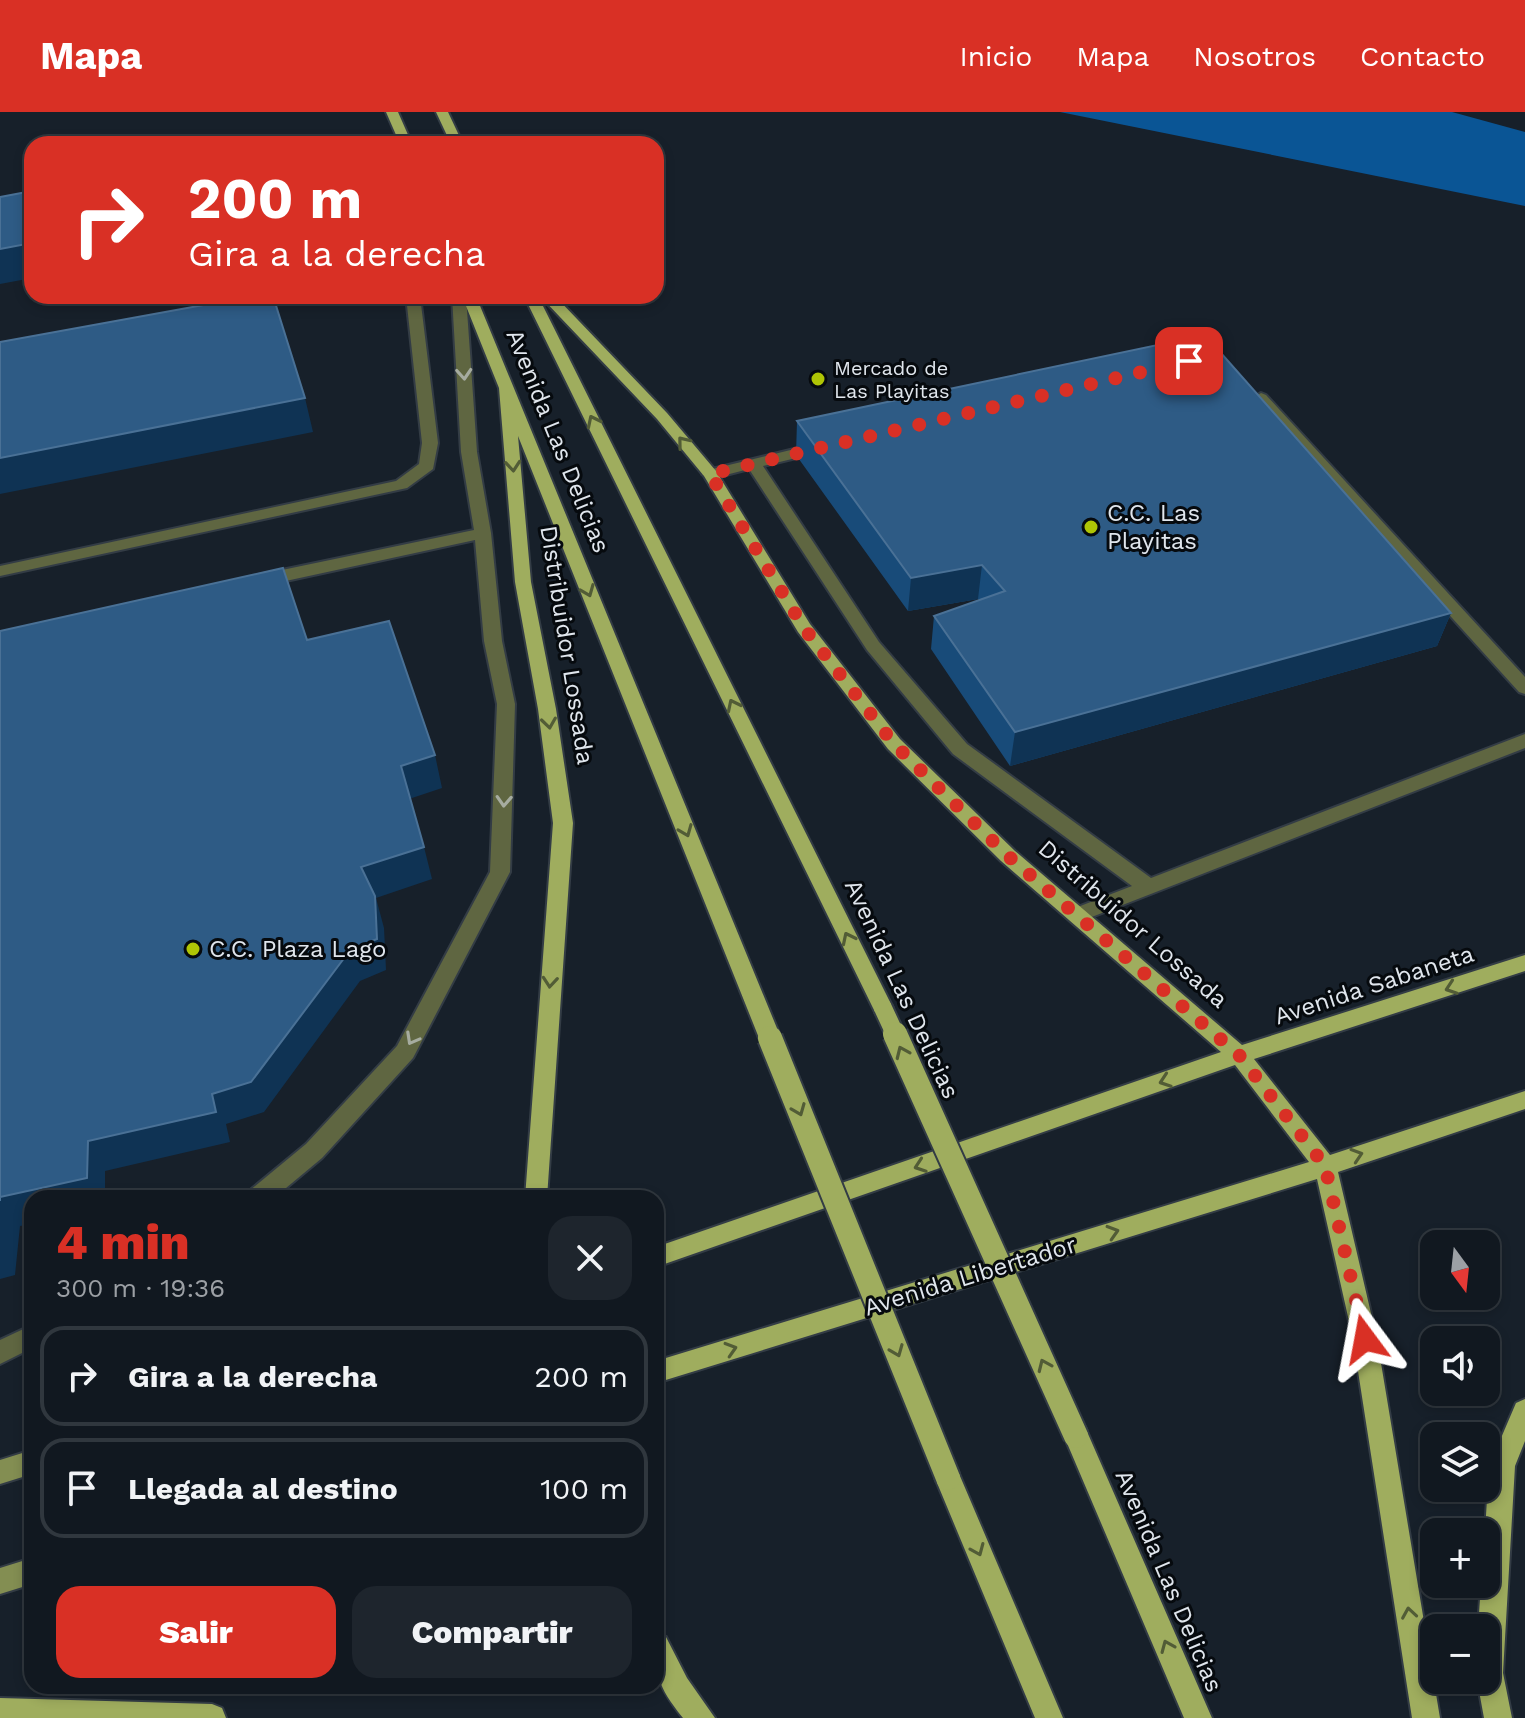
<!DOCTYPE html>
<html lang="es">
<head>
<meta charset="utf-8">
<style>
	:root { --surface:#111820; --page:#1e252d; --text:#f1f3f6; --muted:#9ca0a5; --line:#30373e; --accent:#d93025 }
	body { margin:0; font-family:"Work Sans",sans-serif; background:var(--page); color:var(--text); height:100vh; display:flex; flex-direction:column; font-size:30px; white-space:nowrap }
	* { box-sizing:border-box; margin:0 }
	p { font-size:26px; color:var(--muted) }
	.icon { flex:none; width:44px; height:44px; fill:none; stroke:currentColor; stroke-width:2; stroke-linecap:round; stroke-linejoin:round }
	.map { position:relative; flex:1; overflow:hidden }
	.drawer { position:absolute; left:24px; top:1078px; width:640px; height:504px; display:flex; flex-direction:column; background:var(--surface); border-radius:24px; box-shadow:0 4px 12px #0003,0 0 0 2px var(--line) }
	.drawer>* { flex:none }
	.hud { position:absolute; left:24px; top:24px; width:640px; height:168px; border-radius:24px; box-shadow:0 4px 12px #0003,0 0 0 2px var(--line); background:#d93025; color:#fff; overflow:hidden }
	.needle { width:52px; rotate:165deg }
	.fabs { position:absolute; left:1420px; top:1118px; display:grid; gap:16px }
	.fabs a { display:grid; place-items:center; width:80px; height:80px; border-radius:16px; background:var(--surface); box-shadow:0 4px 12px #0003,0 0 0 2px var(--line); font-size:40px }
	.pin { position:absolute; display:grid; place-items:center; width:68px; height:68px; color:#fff; margin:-34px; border-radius:16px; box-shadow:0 4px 12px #0006 }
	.me { position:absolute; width:88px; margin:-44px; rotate:347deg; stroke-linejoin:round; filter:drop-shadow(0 0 6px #0008) }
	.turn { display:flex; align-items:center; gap:28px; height:168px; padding:0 32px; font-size:36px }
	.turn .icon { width:104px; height:104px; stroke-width:2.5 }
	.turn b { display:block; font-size:56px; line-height:68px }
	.round { display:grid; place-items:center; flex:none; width:84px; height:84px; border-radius:24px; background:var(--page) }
	.overview { display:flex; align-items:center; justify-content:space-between; height:136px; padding:0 32px }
	h1 { font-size:48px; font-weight:800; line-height:60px; color:var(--accent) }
	.button { display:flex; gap:16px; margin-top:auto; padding:16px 32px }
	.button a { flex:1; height:92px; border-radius:24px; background:var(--accent); color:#fff; font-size:32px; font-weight:800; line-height:92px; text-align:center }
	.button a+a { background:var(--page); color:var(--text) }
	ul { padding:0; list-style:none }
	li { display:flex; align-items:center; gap:24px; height:100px; margin:0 16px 12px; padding:0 16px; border:4px solid var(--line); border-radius:24px }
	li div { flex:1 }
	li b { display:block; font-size:30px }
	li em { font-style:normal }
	header { display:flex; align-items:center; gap:48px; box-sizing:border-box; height:112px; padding:0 40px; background:var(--accent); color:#fff }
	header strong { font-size:38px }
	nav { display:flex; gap:44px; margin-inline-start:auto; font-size:28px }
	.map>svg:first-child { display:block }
</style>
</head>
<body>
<header>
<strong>Mapa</strong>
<nav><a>Inicio</a><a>Mapa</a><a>Nosotros</a><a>Contacto</a></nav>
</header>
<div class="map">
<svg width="1525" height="1606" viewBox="0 0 1525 1606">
	<rect width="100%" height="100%" fill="#17202a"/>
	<!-- water -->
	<path fill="#0a5595" d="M1060,0H1452L1525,20V94Z"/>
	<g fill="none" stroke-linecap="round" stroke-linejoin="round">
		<!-- lane casing -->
		<g stroke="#333c45" stroke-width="4">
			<path id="lane" d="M261,184H289L247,195L240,191Z
				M406,184H420L438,331L433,357L407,376L0,464V454L396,369L419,352L422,331Z
				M1261,281L1266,283L1525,565V582L1519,580L1256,289L1253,286Z
				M819,331L827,336L825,339L763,354L879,530L967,632L1151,766L1525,622V636L1084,808H1070L1067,803L1070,798L1132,774L953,642L867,538L749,357L710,367L702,362L704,359Z"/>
		</g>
		<!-- street casing -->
		<g stroke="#333c45" stroke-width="4">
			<path id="street" d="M452,184H466L477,340L491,421L502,529L515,592L510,760L413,946L322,1046L274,1086H246L249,1079L306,1032L397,934L490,760L497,592L484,529L475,428L258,475L250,469L258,463L474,418L461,340Z
				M32,1213V1236L0,1252V1228Z"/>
		</g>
		<!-- secondary casing -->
		<g stroke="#333c45" stroke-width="4">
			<path id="secondary" d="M32,1338V1362L0,1372V1348Z
				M32,1446V1472L0,1482V1456Z"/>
		</g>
		<!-- primary casing -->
		<g stroke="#333c45" stroke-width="4">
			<path id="primary" d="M386,0H398L412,32H400Z
				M436,0H448L463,32H451Z
				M462,184H476L781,926L777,932L770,935L763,932L759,926L518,324L531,470L556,597L573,711L547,1086H525L553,711L538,597L515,470L499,276Z
				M524,184H538L893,896L890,902H876L873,896Z
				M540,184H555L667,301L716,359L810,512L900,627L1015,739L1242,933L1525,843V859L1254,947L1330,1043L1525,979V997L1338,1060L1377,1227L1440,1606H1412L1353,1227L1317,1067L656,1271V1249L1309,1050L1235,953L656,1155V1135L1221,940L1001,749L888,637L798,520L704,364L657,307Z
				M1525,1287V1329L1515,1354L1503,1561L1512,1606H1484L1477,1568H1486V1516H1478L1481,1472H1486L1485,1420L1489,1354L1516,1291Z
				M1076,1312L1085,1315L1212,1606H1184L1064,1324L1067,1315Z
				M948,1354L957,1357L1063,1606H1035L935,1366L939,1357Z
				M656,1522L666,1525L687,1566L715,1606H683C656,1572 656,1564 656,1522Z
				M0,1586L212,1592L222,1596L226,1606H0Z"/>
		</g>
		<!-- lane -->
		<use href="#lane" fill="#5f6641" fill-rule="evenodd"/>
		<!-- street -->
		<use href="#street" fill="#5f6641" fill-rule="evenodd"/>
		<!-- secondary -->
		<use href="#secondary" fill="#838e52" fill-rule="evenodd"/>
		<!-- primary -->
		<use href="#primary" fill="#9fad5e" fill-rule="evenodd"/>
		<!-- primary-bridge-far1 casing -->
		<g stroke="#333c45" stroke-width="22" stroke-linecap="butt">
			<path id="primary-bridge-far1" d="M883,896L896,924"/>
		</g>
		<!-- primary-bridge casing -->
		<g stroke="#333c45" stroke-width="28" stroke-linecap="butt">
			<path id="primary-bridge" d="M895,922L1076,1324
				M770,926L948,1366"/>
		</g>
		<!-- primary-bridge-far1 -->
		<use href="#primary-bridge-far1" stroke="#9fad5e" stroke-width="18"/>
		<!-- primary-bridge -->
		<use href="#primary-bridge" stroke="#9fad5e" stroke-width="24"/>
	</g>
	<!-- wall -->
	<path fill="#184b79" d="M797,309L1451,501L1437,534L1010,654L931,537L934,504L979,488L978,487L908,499L796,343Z"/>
	<!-- shaded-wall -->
	<path fill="#0f3354" d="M32,131V166L0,172V137Z
		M305,286L313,320L0,382V346Z
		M982,453L978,487L908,499L911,466Z
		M1451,501L1437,534L1010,654L1015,620Z
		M435,643L442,676L409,687L401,654Z
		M424,735L432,767L376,786L384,816L386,858L360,869L264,1000L226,1012L230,1030L105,1059V1086H32V1112L20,1114L15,1163L0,1167V1085L88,1029L212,982L361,755Z"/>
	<!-- building -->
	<path fill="#2e5b85" stroke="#4a7196" stroke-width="2" d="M32,79V131L0,137V85Z
		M253,184H273L305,286L0,346V230Z
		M1205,223L1451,501L1015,620L934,504L1005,479L982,453L911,466L797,309Z
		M283,456L307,528L389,509L435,643L401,654L424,735L361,755L375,784L377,827L351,837L251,970L212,982L216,1000L88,1029L87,1066L0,1085V1089V519Z"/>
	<!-- one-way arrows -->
	<defs><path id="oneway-chevron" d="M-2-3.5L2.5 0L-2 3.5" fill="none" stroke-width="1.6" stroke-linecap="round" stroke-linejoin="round" transform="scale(2)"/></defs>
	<g stroke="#a6aca0">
		<use href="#oneway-chevron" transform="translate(464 262) rotate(86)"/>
		<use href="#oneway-chevron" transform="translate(504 689) rotate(93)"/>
		<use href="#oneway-chevron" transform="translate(412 927) rotate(119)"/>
	</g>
	<g stroke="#525c36">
		<use href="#oneway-chevron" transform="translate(593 309) rotate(-116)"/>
		<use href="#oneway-chevron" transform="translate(683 330) rotate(-129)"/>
		<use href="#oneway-chevron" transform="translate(513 354) rotate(85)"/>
		<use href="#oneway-chevron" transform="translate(588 479) rotate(68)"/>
		<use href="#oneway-chevron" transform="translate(733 593) rotate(-116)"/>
		<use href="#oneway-chevron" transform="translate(549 611) rotate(82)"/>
		<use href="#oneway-chevron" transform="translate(686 719) rotate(68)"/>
		<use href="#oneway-chevron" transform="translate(848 826) rotate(-116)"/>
		<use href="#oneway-chevron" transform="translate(550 870) rotate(95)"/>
		<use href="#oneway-chevron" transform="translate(1451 876) rotate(161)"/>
		<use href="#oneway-chevron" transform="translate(902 940) rotate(-114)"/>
		<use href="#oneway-chevron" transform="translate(1165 969) rotate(161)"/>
		<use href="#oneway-chevron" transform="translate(799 998) rotate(68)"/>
		<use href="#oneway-chevron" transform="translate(1357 1043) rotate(-18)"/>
		<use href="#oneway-chevron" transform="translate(920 1054) rotate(161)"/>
		<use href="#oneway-chevron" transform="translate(1113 1120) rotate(-17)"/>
		<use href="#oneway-chevron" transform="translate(731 1237) rotate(-17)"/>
		<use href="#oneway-chevron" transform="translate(897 1239) rotate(68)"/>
		<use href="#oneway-chevron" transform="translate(1044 1253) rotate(-114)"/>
		<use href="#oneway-chevron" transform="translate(978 1438) rotate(67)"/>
		<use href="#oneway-chevron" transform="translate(1409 1501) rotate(-99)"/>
		<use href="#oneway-chevron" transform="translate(1167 1534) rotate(-113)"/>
	</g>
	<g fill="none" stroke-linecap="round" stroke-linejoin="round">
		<!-- route -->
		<path stroke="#d93025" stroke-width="14" stroke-dasharray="0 25.2" d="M1189,249L710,362L804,516L894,632L1008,744L1239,943L1325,1054L1365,1227"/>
	</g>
	<!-- markers -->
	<g fill="#afc505" stroke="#060a0e" stroke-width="3">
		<circle cx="818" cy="267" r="8"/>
		<circle cx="1091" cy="415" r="8"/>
		<circle cx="193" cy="837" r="8"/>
	</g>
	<g text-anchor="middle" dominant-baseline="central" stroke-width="6" stroke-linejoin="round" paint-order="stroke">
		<!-- far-poi labels -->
		<g font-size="20" fill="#e0e6ed" stroke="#060a0e" text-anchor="start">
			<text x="834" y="256">Mercado de<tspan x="834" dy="23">Las Playitas</tspan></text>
		</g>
		<!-- street labels -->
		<g font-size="24" fill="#e0e6ed" stroke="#060a0e">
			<text transform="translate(558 329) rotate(68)">Avenida Las Delicias</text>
			<text transform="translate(567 533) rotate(81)">Distribuidor Lossada</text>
			<text transform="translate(1133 812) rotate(41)">Distribuidor Lossada</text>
			<text transform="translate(1374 873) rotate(-18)">Avenida Sabaneta</text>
			<text transform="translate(902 877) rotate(65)">Avenida Las Delicias</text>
			<text transform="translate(970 1164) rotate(-17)">Avenida Libertador</text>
			<text transform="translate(1169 1469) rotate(67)">Avenida Las Delicias</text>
		</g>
		<!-- poi labels -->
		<g font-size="24" fill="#e0e6ed" stroke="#060a0e" text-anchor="start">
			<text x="1107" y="401">C.C. Las<tspan x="1107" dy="28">Playitas</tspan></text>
			<text x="209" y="837">C.C. Plaza Lago</text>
		</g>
	</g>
</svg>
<div class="fabs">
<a><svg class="needle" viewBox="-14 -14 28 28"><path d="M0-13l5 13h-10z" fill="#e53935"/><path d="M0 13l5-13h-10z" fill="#9ca0a5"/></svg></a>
<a><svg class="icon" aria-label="sound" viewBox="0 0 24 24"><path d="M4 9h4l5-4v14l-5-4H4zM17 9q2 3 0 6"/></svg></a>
<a><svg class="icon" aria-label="layers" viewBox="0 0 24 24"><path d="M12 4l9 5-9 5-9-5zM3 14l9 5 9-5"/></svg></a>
<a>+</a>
<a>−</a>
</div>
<div class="pin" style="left:1189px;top:249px;background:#d93025"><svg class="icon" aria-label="arrive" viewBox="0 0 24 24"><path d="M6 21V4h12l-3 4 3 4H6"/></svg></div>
<svg class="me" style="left:1365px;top:1227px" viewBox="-20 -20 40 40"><path d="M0-17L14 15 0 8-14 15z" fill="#d93025" stroke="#fff" stroke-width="4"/></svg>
<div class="hud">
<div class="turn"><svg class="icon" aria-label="right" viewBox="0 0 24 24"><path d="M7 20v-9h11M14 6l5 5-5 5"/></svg><div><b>200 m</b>Gira a la derecha</div></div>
</div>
<section class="drawer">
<div class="overview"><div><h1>4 min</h1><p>300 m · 19:36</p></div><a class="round"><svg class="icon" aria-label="close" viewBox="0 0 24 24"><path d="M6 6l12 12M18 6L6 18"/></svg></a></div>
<ul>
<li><svg class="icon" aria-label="right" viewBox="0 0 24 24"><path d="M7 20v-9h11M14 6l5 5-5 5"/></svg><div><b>Gira a la derecha</b></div><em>200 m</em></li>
<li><svg class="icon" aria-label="arrive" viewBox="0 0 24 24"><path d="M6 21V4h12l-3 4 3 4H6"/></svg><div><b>Llegada al destino</b></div><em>100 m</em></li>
</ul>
<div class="button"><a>Salir</a><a>Compartir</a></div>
</section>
</div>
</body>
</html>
